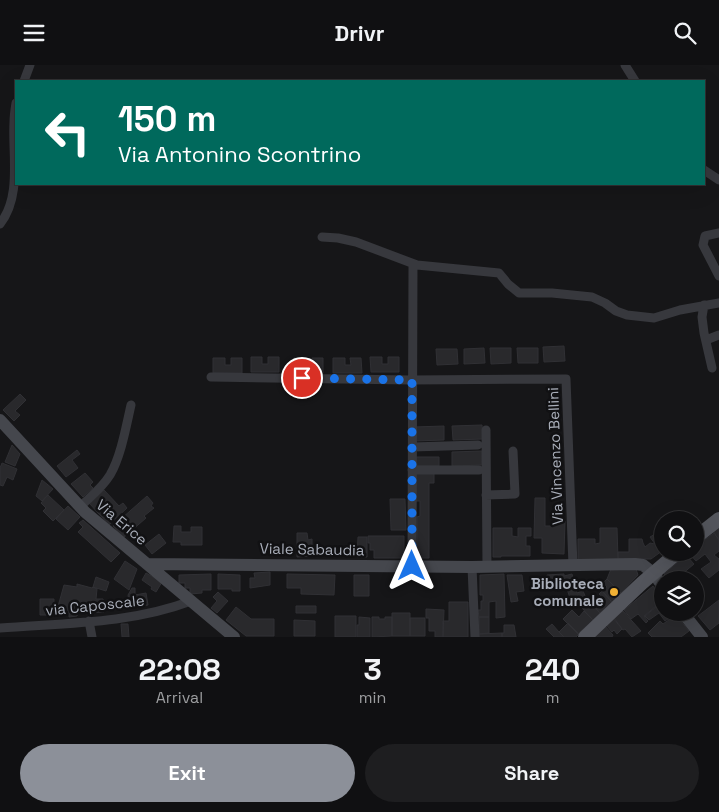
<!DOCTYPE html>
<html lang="en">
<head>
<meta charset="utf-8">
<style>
	:root { --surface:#101012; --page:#1e1e20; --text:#f1f3f6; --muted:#9c9d9f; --line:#303032; --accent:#8c9099 }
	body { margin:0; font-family:"Space Grotesk",sans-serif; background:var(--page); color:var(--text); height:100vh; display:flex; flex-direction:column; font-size:19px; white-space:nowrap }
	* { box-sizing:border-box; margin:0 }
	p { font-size:16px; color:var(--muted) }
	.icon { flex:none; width:28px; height:28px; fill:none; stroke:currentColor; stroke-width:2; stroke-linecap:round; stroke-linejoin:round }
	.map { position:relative; height:572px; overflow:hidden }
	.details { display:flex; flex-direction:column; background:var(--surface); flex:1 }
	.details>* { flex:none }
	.banner { position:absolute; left:15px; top:15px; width:690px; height:105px; border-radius:0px; box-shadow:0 5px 20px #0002,0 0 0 1px var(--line); background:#00695c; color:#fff; overflow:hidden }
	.tools { position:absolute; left:654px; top:446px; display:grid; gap:10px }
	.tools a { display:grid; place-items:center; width:50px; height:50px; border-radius:50%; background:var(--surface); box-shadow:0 5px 20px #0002,0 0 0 1px var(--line); font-size:25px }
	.pin { position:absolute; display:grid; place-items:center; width:42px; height:42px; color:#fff; margin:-21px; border:2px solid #fff; border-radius:50%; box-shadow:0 1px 5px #0007 }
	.me { position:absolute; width:55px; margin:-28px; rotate:0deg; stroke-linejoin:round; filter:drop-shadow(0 0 4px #0008) }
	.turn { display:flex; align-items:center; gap:18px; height:105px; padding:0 20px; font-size:22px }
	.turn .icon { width:65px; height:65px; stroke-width:2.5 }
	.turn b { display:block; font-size:35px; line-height:42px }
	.eta { display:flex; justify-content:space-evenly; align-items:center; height:85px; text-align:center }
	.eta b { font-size:30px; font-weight:700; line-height:35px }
	.action { display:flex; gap:10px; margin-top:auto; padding:10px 20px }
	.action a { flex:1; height:58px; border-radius:30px; background:var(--accent); color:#fff; font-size:20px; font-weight:700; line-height:58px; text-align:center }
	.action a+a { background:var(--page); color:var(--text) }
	header { display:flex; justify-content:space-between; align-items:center; height:65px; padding:0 20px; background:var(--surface); font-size:22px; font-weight:700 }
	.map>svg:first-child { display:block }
</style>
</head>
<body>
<header><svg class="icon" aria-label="menu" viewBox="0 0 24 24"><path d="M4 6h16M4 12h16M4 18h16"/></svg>Drivr<svg class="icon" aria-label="search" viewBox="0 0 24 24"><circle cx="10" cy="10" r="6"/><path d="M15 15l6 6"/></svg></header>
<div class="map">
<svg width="719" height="572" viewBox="0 0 719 572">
	<rect width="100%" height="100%" fill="#161618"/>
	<!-- building -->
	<path fill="#29292c" stroke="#303034" d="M564,281L565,296L544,297L543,282Z
		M484,283L485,298L464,299V284Z
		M490,283H511V298L491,299Z
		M517,283H538V298H518Z
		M436,284H457L458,299L437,300Z
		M251,292H262V299H268V292H279V307H251Z
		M370,292H382V299H388V292H399V307H371Z
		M213,293H225V300H231V293H242V308H213Z
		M294,293H306V300H312V293H323V308H295Z
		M333,293H345V300H351L350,293H361L362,308H333Z
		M20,329L26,335L15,346L20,350L14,356L3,345Z
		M482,360L483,374L453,375L452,361Z
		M444,361V375L414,376V362Z
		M12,380L20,389L15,401L5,397Z
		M77,385L80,389L72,395L78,403L66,412L57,401Z
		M482,386V400L452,401V387Z
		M416,392H439V401H417Z
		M2,398L17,404L13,415L7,412L3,421L0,420V403Z
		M85,408L93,417L90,420L93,423L83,432L71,419Z
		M416,408H434V418H429V493H417V452L420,451V436H416Z
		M42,415L53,424L42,436L36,431Z
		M104,425L119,441L123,438L127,443L109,460L89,438Z
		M48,430L64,445L53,456L43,446L46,443L41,438Z
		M147,431L153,438L151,441L154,443L144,451L146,453L123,473L113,461Z
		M535,433H545V461H554V455L565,456L564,489L542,488V473H534Z
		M390,434H405L406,465H391Z
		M68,441L80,452L68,465L56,454Z
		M83,455L120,488L111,497L78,467L83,462L79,458Z
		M174,461H181V467H191V462H202V480H181V477H173Z
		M719,461V475L713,466Z
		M493,463H512V471L518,472V463H531V471H526V481H530V491H501V492H493Z
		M600,463H617L618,494L578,495V474H595V479L600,478Z
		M662,465V486L651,494H618V487H629V474H642L643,478L645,482L650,478L655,479L650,472Z
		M297,468H307L308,475L312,474V491L297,492Z
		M714,468L719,475V486L714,490L719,494V505L709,513L701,504L711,497L705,489L696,496L689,488H695V482Z
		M159,469L166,478L152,489L145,480Z
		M368,471H404V493H374V485H370V478H368Z
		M358,472H367V492H357Z
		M686,490L694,499L675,515H669L664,509Z
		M125,496L137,504L129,525L114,514Z
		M611,504H636L638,510L621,528L607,514Z
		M270,507V520L250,523V513H255L254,508Z
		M146,508L162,517L156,527L151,524L152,522L142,515Z
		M211,509V525H202V528L190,529V523H185V518H179V510Z
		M218,509L240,510V526H232V524H218Z
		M287,509L335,510L334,530L301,529V523H287Z
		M504,509L505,552L496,553V536L489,537V552H479L478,545H481V536H483V530H480V510Z
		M564,509V511L572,509L577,528L583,526L586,533L572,539L567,524L565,525L563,519H547V510Z
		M354,510H369V531H354Z
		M507,510H522L524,526L516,527L518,536L511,537Z
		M96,512L109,517L106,526L93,522Z
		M607,514L621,528L612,537L602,526L607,522L603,518Z
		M77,519L92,523L93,522L97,524L96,534H103L104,547L85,548L87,538L81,537L77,551L69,552V548L57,545L64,520L77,522Z
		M653,521L662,534V536L644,551L648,556L646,558L638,549L631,554L624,545Z
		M132,523H135V530L146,528L148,540L130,543L128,530Z
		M602,526L612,537L600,548L589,536L594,531L599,536L603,533L599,529Z
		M218,527L228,536L217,548L211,543L217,536L213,532Z
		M40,534H54V550H40Z
		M719,535V558L710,565L698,551Z
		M128,536V543L112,545V538Z
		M589,536L600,548L593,555L582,543Z
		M449,537H468V572H443V556H449Z
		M662,537V548H674L675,549L665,556L659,548L649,555L645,551Z
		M296,541H316V548H296Z
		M236,542L251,554H274V571H246L226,555Z
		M426,544L444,545L443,572H435V566H429V553H426Z
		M572,545L579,552L584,546L593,555L578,569L563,554Z
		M623,546L641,566L632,572L625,564L623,565L614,553Z
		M392,548H410V571H392Z
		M676,550L689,566L681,572H652L648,568L660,556L663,559Z
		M335,551H356V572H335Z
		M359,552L370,553V572H357V560H359Z
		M372,552H379V554H385V552H392V571L372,572Z
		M479,552H489V568L479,569Z
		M410,553H425V571H410Z
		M613,553L622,564L617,569L614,565L612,567L606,560Z
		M294,555L315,556V571H294Z
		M568,558L579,569L576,572H564L559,567Z
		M121,559H128L129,572H122Z
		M552,559L559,567L564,572H554L546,564Z
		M504,560H514L516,572H502V568H504Z
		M605,561L613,570L612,572H594Z
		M502,568V572H479V569Z"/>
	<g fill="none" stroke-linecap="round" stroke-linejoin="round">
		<!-- street -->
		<path stroke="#37383d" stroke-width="9" d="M625,0L635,16
			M24,16L30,0
			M704,105L719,115
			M0,159C22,131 12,90 14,57C14,51 15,44 16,38
			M719,168L705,171L703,180L719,211
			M322,172L338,173L356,177L417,200L499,208L508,219L519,228H552L592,232L605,238L616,246L627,250L654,253L680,245L719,238
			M704,240L702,252L704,268L712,303
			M706,275L719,270
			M211,312L411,315L566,314L573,501
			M486,365L487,502
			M412,382L478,380
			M412,405H479
			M486,430L515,429L513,386
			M80,442C90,432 102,423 110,410C121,391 126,362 131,340
			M412,501L413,199
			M472,502L475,572
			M89,556L92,572
			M0,563C64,558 130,559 191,536"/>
		<!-- secondary -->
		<path stroke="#45474d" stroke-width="12" d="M0,355L85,447L234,572
			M147,499L472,502L635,499L643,500L653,508L662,520
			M683,548L702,572"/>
		<!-- primary -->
		<path stroke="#53555c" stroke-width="14" d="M695,473L719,454
			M585,572L642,518L677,488"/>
	</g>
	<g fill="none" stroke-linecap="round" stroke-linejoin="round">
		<!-- route -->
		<path stroke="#1a73e8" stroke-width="9" stroke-dasharray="0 16.2" d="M302,313L412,315V501"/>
	</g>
	<!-- markers -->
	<circle fill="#f2b134" stroke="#111113" stroke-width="2" cx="614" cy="527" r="5"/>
	<g text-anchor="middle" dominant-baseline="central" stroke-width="5" stroke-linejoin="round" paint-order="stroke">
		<!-- street labels -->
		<g font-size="15" fill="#a8adb8" stroke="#111113">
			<text transform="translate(555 391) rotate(-92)">Via Vincenzo Bellini</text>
			<text transform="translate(122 457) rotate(40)">Via Erice</text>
			<text transform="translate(312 484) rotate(1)">Viale Sabaudia</text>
			<text transform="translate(95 540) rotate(-6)">via Caposcale</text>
		</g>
		<!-- poi labels -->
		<g font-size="15" font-weight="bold" fill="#a8adb8" stroke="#111113" text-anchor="end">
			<text x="604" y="518">Biblioteca<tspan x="604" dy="17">comunale</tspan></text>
		</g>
	</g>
</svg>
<div class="tools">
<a><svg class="icon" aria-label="search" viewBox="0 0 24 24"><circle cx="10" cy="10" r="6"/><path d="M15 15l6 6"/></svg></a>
<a><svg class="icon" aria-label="layers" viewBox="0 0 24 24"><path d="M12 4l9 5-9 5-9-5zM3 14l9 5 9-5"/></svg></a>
</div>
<div class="pin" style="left:302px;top:313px;background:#d93025"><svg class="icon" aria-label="arrive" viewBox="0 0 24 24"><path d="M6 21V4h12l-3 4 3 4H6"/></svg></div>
<svg class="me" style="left:412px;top:501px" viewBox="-20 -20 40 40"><path d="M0-17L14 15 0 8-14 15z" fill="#1a73e8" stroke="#fff" stroke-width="4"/></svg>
<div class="banner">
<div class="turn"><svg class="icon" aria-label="left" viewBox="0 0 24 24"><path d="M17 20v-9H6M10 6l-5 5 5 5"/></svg><div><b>150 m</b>Via Antonino Scontrino</div></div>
</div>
</div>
<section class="details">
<div class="eta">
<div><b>22:08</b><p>Arrival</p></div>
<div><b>3</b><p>min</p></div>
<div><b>240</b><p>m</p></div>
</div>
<div class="action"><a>Exit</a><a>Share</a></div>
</section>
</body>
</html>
